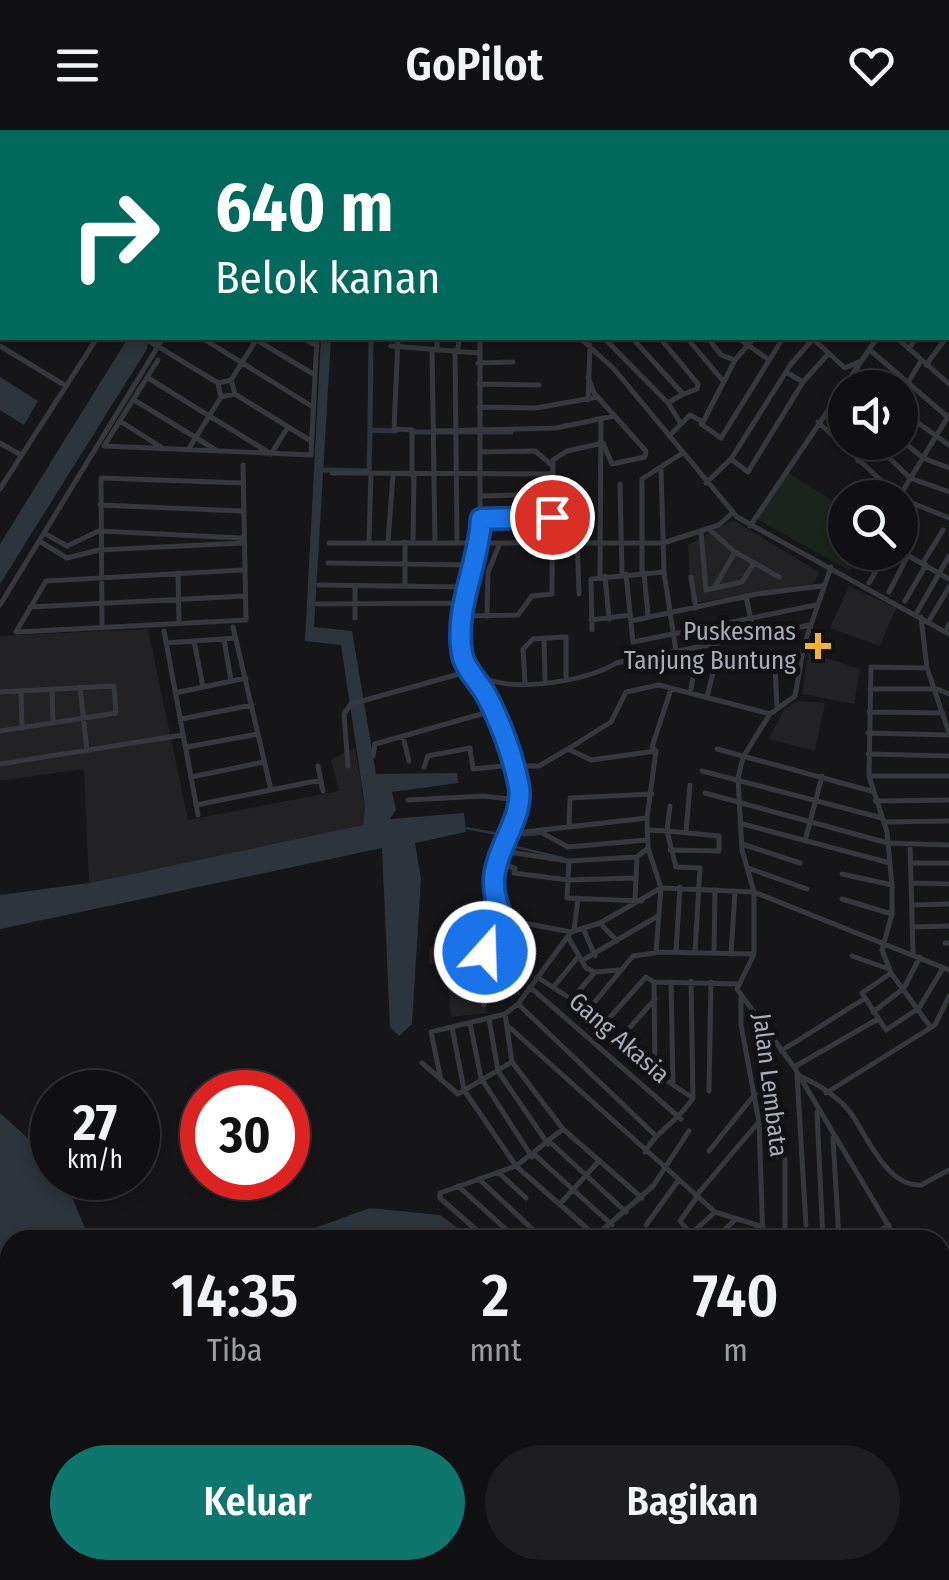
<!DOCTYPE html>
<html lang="id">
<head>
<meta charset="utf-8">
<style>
	:root { --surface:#101012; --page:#1e1e20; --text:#f1f3f6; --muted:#9c9d9f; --line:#303032; --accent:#0f766e }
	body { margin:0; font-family:"Fira Sans Condensed",sans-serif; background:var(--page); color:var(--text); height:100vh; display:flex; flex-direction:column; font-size:38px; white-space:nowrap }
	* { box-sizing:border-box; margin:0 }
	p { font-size:32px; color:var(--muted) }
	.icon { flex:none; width:55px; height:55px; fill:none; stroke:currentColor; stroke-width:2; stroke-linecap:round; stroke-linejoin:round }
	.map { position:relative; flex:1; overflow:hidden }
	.side { position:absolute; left:0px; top:1100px; width:950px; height:350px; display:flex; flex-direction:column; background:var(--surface); border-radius:30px 30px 0 0; box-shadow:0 5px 15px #0003,0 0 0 2px var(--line) }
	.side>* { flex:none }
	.top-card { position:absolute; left:0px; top:0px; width:950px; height:210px; box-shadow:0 5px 15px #0003,0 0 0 2px var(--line); background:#00695c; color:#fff; overflow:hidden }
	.buttons { position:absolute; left:828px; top:240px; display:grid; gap:20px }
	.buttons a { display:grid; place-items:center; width:90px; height:90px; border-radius:50%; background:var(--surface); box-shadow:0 5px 15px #0003,0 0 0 2px var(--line); font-size:50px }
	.speed { position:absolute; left:30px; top:940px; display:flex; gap:20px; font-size:50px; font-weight:700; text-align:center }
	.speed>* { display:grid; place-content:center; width:130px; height:130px; border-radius:50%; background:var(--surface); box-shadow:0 5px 15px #0003,0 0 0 2px var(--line); line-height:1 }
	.speed small { font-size:25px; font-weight:400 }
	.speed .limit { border:15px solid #d22; background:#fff; color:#111 }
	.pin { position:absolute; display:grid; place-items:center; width:85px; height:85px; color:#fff; margin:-42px; border:5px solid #fff; border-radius:50%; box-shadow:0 2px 10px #0007 }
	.me { position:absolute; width:110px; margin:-55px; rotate:20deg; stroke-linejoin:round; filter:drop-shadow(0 0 8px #0008) }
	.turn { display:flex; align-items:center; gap:35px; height:210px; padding:0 50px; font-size:45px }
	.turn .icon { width:130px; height:130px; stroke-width:2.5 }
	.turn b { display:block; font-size:70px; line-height:85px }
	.eta { display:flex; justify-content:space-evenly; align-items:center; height:170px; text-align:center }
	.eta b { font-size:60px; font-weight:600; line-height:70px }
	.action { display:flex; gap:20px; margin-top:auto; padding:20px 50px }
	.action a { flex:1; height:115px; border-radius:60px; background:var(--accent); color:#fff; font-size:40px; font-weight:600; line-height:115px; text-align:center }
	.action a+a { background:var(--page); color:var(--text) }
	header { display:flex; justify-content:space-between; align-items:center; height:130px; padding:0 50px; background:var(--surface); font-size:45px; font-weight:600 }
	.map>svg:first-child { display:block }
</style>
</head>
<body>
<header><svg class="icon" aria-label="menu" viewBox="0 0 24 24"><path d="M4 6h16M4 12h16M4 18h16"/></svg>GoPilot<svg class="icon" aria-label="heart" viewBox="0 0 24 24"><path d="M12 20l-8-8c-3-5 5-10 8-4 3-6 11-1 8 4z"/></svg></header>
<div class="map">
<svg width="949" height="1450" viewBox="0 0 949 1450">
	<rect width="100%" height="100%" fill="#161618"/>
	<!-- built -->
	<path fill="#222225" d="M733,390L819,442L815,451L807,457L691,473L688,415Z
		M849,456L896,478L880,516L830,498Z
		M148,499L188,690L339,661L331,630L355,618L365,676L363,695L89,753L84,639L0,651V506Z
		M808,522L860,539L854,574L802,564Z
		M799,571L825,573L815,621L769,609L784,579Z
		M429,817H443V823L482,822L487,883L451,887L446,834H429Z"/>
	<!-- green -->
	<path fill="#1c231d" d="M787,342L845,378V422L862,423L850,441L755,388Z"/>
	<!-- water -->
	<path fill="#2c353c" d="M128,208H148L147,219L0,454V414Z
		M321,208H331L314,497L352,501L376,644L457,643L458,653L392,662L396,680L390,689L464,683L466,702L415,713L421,749L412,894L399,906L390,897L382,718L0,799V765L89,753L363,695L365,676L341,515L305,511Z
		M0,247L38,271L24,295L0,280Z
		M0,983L52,1030V1048H64L90,1110H10V1440H392L219,1450H0Z
		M370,1078L440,1085L474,1110H282Z"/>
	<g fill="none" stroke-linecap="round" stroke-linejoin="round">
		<!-- stream -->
		<path stroke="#2c353c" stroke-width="2.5" d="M465,698L510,706L541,704
			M510,706L507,715L563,728"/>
		<!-- canal -->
		<path stroke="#2c353c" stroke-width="5" d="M323,0L329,2
			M280,2L282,0
			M379,2L381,0
			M371,208L370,300L396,301
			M412,302H511
			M321,340L369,341L370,300"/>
		<!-- river -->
		<path stroke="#2c353c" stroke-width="9" d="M940,1166L949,1167"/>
		<!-- street -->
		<path stroke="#37383d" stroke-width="5" d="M118,0L122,2
			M193,0L197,2
			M441,0L446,2
			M471,0L476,2
			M568,0L569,2
			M594,0L596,2
			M622,0L625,2
			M644,0L646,2
			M675,0L677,2
			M724,0L729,2
			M830,0L832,2
			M891,0L895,2
			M0,1L3,2
			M226,1L229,2
			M52,2L54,0
			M91,2L92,0
			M128,2L129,0
			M133,2L135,0
			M402,2L403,0
			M427,2L428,0
			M492,2L494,0
			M555,2L558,0
			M633,2L635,0
			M778,2L779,0
			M917,2L918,0
			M941,2L943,0
			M948,27L949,25
			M0,35L2,36
			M948,54L949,56
			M0,73L2,75
			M0,86L2,82
			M948,119L949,116
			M948,158L949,156
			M144,208L218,253
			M202,208L313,277
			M253,208L315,245
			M303,208L317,216
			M398,208L394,299L412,300V345
			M480,208V414L465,473L462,523L490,572L520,663L493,751L502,789L483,826L484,875
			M580,208L614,239L737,387L949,504
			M604,208L668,273
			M632,208L683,264L668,273L680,292
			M660,208L698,254L697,259L684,264
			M687,208L723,251
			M708,208L721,225L735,230
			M738,208L769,230
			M897,208L949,254
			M0,216L66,256
			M391,216L478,223
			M909,219L916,208
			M432,220L435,412
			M437,220V208
			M455,220L457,412
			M458,220L459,208
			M870,220L949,288
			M158,230L104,316L311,325L317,208
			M478,233L513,232
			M926,235L946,208
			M857,240L876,258
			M786,242L803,252
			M148,248L271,324L288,297
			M231,250L256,210
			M479,254L539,255
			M235,264L221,267L218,253L231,250L235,264L311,311
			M900,266L921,231
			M134,270L216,320
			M588,270L590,215
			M479,277L536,278L598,267
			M833,277L845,288
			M900,280L949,315
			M120,291L164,319
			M818,292L899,367L949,285
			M701,294L721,308L783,208
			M434,301L556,298L614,286
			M669,306L690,285L703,292L735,230L754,208
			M900,309L923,328L949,338
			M873,312L910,348L949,362
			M0,313L21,325
			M188,320L221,267
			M480,322L535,321L552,335
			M731,329L791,234L813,209L845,238L861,231
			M858,331L873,312
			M661,339L664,442L676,521
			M332,343L551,344
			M706,353L731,329L748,342L803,252L829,223
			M620,354L622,444
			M0,359L97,208
			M481,366L550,364
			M900,368L949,388
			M576,374L579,464
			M100,375L241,381
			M481,389L552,387
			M750,396L877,208
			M709,399L735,422L779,447
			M701,402L706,460L742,452L754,433
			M44,403L67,416L99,401L242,408
			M39,411L67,428L99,420L242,413
			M369,411L371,344
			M388,412L393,345
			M413,412L414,345
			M329,413H663L719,395L732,383
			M900,421L949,449
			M924,431L943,400
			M328,433L471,435
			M831,437L804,515L795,566L770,584L743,627L738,648L742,720L754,762V824L737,859L794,937L897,1110
			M178,443L179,493
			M642,443V349L681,324
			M644,443L648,485
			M626,444L633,512L816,475
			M600,446L601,290
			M605,446L609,489
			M691,447L696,478
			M869,453L887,422
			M405,454V412
			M319,455L467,457
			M714,458L735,422
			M889,462L908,425
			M746,466L754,505
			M905,471L926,435
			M317,474L465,473
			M0,475L163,208
			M30,477L245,466
			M916,484L949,426
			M463,486L518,485L532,466L552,464L553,330L567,321L603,313L612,334L645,327L646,321L594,263L588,247
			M487,487L488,442L500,413
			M921,487L927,538L949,603
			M355,488V458
			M930,489L949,457
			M591,490L630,485
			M631,491L757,464L822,456
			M102,497L101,348L243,353
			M233,497L271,660
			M947,498L949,494
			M592,500L591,449L664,442
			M164,501L198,685
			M16,502L246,490L243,335
			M16,502L46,451L243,440
			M544,508L545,550
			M224,509L231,551
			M194,511L203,557
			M166,513L236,508
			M675,535L696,534L690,563
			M775,537L777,577
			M927,538L871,537L869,646L887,702L892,755V784L882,820L891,843L929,895
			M478,553C492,548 495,553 508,554C539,557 591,549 616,533L811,495
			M525,553L523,519L533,509L566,507V547
			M80,557L87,621
			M52,559L53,593
			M671,559L652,617L656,621L647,688L648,718L661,758L656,822L754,824
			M870,559H937L949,564
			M21,561L22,598
			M0,562L114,556L116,583L0,601
			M175,563L246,548
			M707,567L714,539
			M869,582L943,583
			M181,589L252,575
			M868,603L949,605
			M403,607L409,631
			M187,617L258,604
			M568,619L611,592L626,562L659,555L770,584
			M717,619L871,661
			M868,624L949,626
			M373,626L375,614L492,581
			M0,634L183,605
			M318,636L323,661
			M348,636L344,584L351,574L470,541
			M513,636H539L568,619L591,630L656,621
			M424,637L428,626L470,618L473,639L513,635
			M702,641L882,688
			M869,646H949
			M191,647L264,632
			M705,663L888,713L949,715
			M408,670L483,666L519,670
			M875,671L949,670
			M196,675L321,650
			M884,692L949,691
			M743,694L890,733
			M569,696L570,668L652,664
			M647,700L667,701L676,737L700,738L695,822
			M686,702L690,655
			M507,704L647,688
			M544,704L568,717L647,710
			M805,711L822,646
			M742,714L800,733
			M910,714L913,824
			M670,720L719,721V706L667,701L670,676
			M502,721L569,731L637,727
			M569,731L567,768L642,771
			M912,733H949
			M499,734L515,738L514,743L568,750L635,748
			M748,738L807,759
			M842,744L892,755
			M912,753L949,754
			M661,758L754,762L949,840
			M635,769L637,727L648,718
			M842,769L892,784
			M913,775L949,774
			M502,789L571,802L600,793L661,758
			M600,793L617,811
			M913,797L949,796
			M583,798L595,826
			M574,800L578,768
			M568,807L586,838L595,842
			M945,813H949
			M676,821L680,757
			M714,822L715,760
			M731,824L735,762
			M852,826L889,839
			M583,830L658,786
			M891,843L862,863L886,900L919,878L943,838
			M537,847L588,880L655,943L693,968
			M691,851L693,968
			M654,852L655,943
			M671,852L673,954
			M555,855L578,827
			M530,857L681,989
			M741,865V895L759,992L763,1110
			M571,870L595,842L619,840
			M518,874L655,1005
			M588,880L633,826L655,823
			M873,882L904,858L920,827
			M505,884L512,932L563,999L642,1068
			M489,889L498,941L548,1014
			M470,893L481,948L532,1027
			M507,895L715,1082L763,1097
			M603,895L646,847L654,852L737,854
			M452,897L464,960L516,1036L598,1108
			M767,900L785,1031V1098
			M618,911L655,869
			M781,921L864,869
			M422,933L458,964L512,932
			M794,937L878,889
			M441,950L431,902L505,884L518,874L571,802
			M709,961L711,852
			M826,963L935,895L949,866
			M817,982L823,1110
			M833,1008L839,1110
			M551,1013L626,1082
			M709,1021L755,964
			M645,1022C658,999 679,991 693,968
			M535,1025L612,1095
			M498,1042L526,1068
			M479,1049L544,1110
			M458,1056L518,1110
			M696,1066L757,994
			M560,1074L599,1031
			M646,1095L678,1051
			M806,1095L797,945C816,953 837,966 850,982C867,1005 886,1057 921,1055L949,1040
			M563,1102L572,1110
			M691,1104L680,1091L697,1067
			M488,1110L440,1068V1063L516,1036L563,999
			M591,1110L653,1056L689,1001
			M684,1110L715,1082
			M713,1110L736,1089
			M744,1110L759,1096
			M865,1110L889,1095
			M940,1392L949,1402
			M940,1422L949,1411
			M756,1440L763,1450
			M782,1440L789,1450
			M836,1440L838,1450
			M921,1450L927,1440"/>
	</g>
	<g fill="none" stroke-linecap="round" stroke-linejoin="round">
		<!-- route casing -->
		<g stroke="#114b97" stroke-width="25">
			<path id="route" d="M485,822C516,784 493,785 494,752C494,719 524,689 519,657C514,628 499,588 485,563C478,551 465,539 462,524C454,477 479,434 481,389L552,387"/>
		</g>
		<!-- route -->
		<use href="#route" stroke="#1a73e8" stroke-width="18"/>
	</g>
	<!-- markers -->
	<path fill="#f2b134" stroke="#111113" stroke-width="4" d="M813 501h10v10h10v10h-10v10h-10v-10h-10v-10h10z"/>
	<g text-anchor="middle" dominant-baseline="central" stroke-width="10" stroke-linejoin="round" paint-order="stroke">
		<!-- poi labels -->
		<g font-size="25" fill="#a8adb8" stroke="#111113" text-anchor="end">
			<text x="796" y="502">Puskesmas<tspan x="796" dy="29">Tanjung Buntung</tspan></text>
		</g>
		<!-- street labels -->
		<g font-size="25" fill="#a8adb8" stroke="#111113">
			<text transform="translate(619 908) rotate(41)">Gang Akasia</text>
			<text transform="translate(770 955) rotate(83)">Jalan Lembata</text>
		</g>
	</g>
</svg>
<div class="buttons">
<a><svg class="icon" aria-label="sound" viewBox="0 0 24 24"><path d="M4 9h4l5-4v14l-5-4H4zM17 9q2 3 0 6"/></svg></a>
<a><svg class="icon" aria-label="search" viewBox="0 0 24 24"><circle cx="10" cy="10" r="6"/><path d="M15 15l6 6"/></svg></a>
</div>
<div class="speed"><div>27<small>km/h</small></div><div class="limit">30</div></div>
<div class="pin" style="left:552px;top:387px;background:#d93025"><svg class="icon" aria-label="arrive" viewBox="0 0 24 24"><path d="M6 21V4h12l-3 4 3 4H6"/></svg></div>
<svg class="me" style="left:485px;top:822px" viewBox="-20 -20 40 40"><circle r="17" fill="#1a73e8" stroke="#fff" stroke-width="3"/><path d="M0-11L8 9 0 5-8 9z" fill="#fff"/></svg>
<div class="top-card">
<div class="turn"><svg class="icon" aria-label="right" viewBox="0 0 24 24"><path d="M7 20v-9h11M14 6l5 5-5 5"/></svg><div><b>640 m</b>Belok kanan</div></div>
</div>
<section class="side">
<div class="eta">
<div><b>14:35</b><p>Tiba</p></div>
<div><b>2</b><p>mnt</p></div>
<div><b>740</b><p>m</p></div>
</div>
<div class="action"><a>Keluar</a><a>Bagikan</a></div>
</section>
</div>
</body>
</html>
